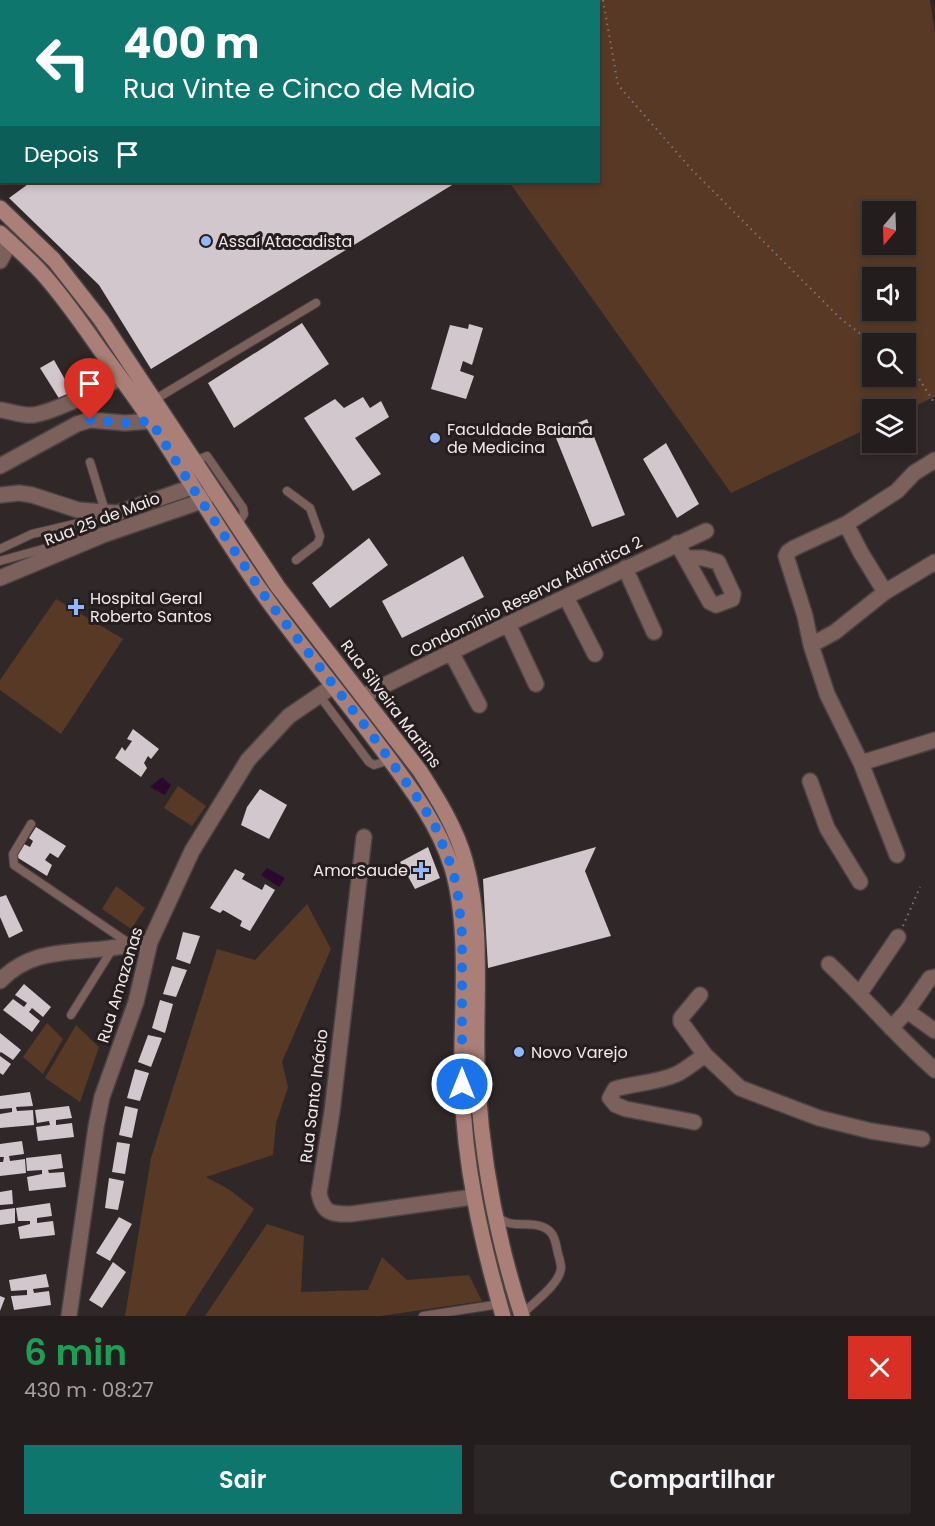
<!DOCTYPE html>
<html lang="pt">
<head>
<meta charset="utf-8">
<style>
	:root { --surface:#241d1e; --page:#2c2627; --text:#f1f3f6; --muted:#a3a2a4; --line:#413b3c; --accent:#0f766e }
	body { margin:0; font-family:Poppins,sans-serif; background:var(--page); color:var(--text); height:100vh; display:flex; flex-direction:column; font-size:22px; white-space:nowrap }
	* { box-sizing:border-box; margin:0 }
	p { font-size:20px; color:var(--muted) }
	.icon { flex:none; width:33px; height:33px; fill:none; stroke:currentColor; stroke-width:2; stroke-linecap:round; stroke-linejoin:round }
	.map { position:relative; height:1316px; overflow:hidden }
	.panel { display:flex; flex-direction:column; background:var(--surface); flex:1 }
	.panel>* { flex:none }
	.banner { position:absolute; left:0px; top:0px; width:600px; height:183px; box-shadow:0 3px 9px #0003,0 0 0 2px var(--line); background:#0f766e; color:#fff; overflow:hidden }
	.needle { width:39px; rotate:199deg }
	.fabs { position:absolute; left:862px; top:201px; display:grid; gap:12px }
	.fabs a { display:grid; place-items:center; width:54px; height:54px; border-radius:0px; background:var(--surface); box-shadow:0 3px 9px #0003,0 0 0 2px var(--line); font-size:30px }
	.pin { position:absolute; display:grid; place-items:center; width:51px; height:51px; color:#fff; margin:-62px -26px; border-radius:50% 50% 50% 0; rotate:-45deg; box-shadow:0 0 6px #0007 }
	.pin .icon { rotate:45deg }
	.me { position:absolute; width:66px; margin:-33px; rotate:0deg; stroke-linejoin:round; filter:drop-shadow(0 0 4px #0008) }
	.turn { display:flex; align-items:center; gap:21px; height:126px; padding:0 24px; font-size:27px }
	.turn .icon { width:78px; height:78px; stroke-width:2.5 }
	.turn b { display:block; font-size:42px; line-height:51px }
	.then { display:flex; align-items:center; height:57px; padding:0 24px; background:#0003; gap:12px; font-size:22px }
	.round { display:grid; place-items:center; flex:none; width:63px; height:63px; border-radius:0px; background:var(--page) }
	.overview { display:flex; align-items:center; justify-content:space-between; height:102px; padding:0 24px }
	h1 { font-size:36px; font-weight:600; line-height:45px; color:#1e9e55 }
	.cta { display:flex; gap:12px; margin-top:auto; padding:12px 24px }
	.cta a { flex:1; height:69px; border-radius:0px; background:var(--accent); color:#fff; font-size:24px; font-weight:600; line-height:69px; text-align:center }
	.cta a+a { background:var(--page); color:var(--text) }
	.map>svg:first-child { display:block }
</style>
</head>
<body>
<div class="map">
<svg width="935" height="1316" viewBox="0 0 935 1316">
	<rect width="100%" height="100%" fill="#302728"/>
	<!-- green -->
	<path fill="#583925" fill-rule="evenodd" d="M330,0H930L935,33V397L906,410H873V426L731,493L509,182H598V2ZM873,212H906V244H873ZM873,278H906V310H873ZM873,344H906V376H873Z
		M56,599L123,639L61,734L0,690V680Z
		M178,786L206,806L192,826L164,808Z
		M116,886L145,908L131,929L102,909Z
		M307,904L331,949L282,1062L288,1087L276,1123L273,1155L206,1177L230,1190L254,1209L185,1316H125L151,1158L217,949L255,960Z
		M47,1023L63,1039L43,1074L23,1057Z
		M76,1025L99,1047L80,1102L45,1078Z
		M267,1224L304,1236L301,1292L368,1290L382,1257L407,1280L469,1275L482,1301L381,1316H205Z"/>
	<!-- water -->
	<path fill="#2c082e" d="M162,777L171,785L165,795L150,787Z
		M267,868L285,878L279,887L261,875Z"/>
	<!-- building -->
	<path fill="#d2c7cc" d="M31,182H457L151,369L99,285L9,198Z
		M302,323L329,364L234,428L208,383Z
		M469,324L483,328L472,365L463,361L460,371L474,376L466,399L431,389L450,325L468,329Z
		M54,360L72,392L60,400L40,368Z
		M363,397L370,408L381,401L389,417L355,438L381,474L353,491L304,418L335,399L344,408Z
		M587,419L625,515L592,527L554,433Z
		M666,443L699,504L677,518L643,459Z
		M369,538L388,565L330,608L312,583Z
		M463,556L484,597L402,638L382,601Z
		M133,729L159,749L151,759L148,756L144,763L147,768L141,777L115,758L122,747L125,751L132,741L127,739Z
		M260,789L287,805L269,839L241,825L247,807Z
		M36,827L66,846L58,858L50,853L45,860L52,865L47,876L15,856L24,844L30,847L33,841L29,838Z
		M428,847L440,878L415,889L400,862Z
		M596,847L585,871L611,936L488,968L483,879Z
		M235,869L245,874L242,879L262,890L265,884L275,890L250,931L240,926L242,921L223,910L220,913L210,908Z
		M6,895L23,931L9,938L0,917V897Z
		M183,932L200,936L190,964L176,959Z
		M172,966L187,970L176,997L163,994Z
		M24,984L51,1007L43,1017L32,1008L29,1012L40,1021L32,1032L3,1010L13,999L24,1007L27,1003L15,995Z
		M160,1000L173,1004L165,1033L152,1028Z
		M0,1033L21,1050L13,1060L1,1052L0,1053Z
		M148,1035L162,1038L151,1067L138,1062Z
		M0,1056L11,1064L3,1075L0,1073Z
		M135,1069L149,1073L140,1101L127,1098Z
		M30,1092L33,1106L16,1107L17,1111L33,1110L34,1125L0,1128V1114L12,1112V1108L0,1109V1096Z
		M69,1106L72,1118L56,1120V1125L72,1123L74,1137L38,1141L36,1127L50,1125L49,1121L37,1123L35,1110Z
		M125,1106L138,1109L132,1138L119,1135Z
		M22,1141L24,1154L9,1156L10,1161L25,1159L26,1173L0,1176V1162H3L4,1157H0V1144Z
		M117,1142L130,1144L125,1174L112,1172Z
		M61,1154L63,1168L48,1170L49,1173L64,1172L66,1187L29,1191L27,1177L42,1174V1170L27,1171L26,1158Z
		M109,1178L124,1181L118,1210L105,1208Z
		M12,1190L13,1204L0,1205V1192Z
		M50,1203L52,1216L37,1218V1223L53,1221L55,1235L20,1239L18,1227L30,1224V1221H18L16,1208Z
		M15,1208V1223L0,1225V1210Z
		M119,1217L132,1224L110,1261L96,1253Z
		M113,1262L126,1272L102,1308L89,1300Z
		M46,1274L49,1287L33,1289L34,1293L49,1291L51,1305L14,1310L11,1296L27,1295V1290L11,1291L9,1280Z
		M0,1296L5,1298L0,1311Z"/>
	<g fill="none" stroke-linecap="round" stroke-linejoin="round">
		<!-- service casing -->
		<g stroke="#4b4243" stroke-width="10">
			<path id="service" d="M154,400L316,303
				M195,461L207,456L243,508L244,514L237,525
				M90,462L105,511
				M287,491L310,508L320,536L318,543L296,560
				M0,549L32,534L104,517
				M0,561L79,539
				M319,695L369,762L374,765L390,760
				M31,824L13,854L14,865L130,944
				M71,1015L113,948
				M498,1217C513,1230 526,1220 543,1227C553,1231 555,1239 557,1249C558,1255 561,1262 561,1268C560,1284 533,1303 522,1314
				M423,1316L500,1304"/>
		</g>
		<!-- minor casing -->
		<g stroke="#4b4243" stroke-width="18">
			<path id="minor" d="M0,261L10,242
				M0,410C11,411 21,416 33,415C54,412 100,389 120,378
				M0,466L77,424L90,420L125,423L151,421
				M0,495L19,493L32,495L78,510L117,513L192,487
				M846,524L861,553L885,592
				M677,543L710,602L716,605L732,599L733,594L718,562L703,558H687
				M625,568L654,632
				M0,578L103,535L202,501L210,493
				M566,597L595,654
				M508,624L536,684
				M811,645L835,632L885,592L935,562
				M451,652L479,705
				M363,696L508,624L706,531
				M861,763L935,740
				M810,781L827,828L860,882
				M364,837L332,1112L319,1193C323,1214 332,1214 351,1214L473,1197
				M897,855L861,763L827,694L811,645L805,616L786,556L788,552L794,548L846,524L897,491L914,473L935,460
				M829,964C865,998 897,1037 935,1070
				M0,981C26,954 55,953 90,950C110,949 130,945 150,942
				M860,993L898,937
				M700,995L681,1018V1022L705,1055L740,1088L819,1118L871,1131L922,1139
				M907,1011L935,1031
				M891,1028L907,1011L930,978L935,977
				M694,1122L626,1109L616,1105L610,1098L615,1089C635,1083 657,1083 677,1074C687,1069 696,1061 705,1055
				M69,1316L96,1127L102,1097L136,1002L150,942L192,851L248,760L289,716L333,686"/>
		</g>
		<!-- secondary casing -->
		<g stroke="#4b4243" stroke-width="18">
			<path id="secondary" d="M0,208L54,260L101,320L278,587L420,771C438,799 456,828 465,860C486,935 473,1012 478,1088C483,1166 498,1242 522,1316
				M0,233C14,246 28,258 41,272C63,296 82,324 101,351C118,374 135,397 151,421C190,480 225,541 266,598C305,652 348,703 387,756C413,791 439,826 452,868C471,932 460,1017 462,1085C464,1164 481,1240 503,1316"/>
		</g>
		<!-- path -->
		<path stroke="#7e7677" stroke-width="2" stroke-dasharray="1.5 4.5" stroke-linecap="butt" d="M603,0L618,85L692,170L841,319L874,344
			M906,367L918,377L935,404
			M903,926L920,887"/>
		<!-- service -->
		<use href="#service" stroke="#7c605b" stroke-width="8"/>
		<!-- minor -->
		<use href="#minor" stroke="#7c605b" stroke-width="15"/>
		<!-- secondary -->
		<use href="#secondary" stroke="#aa7f77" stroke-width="15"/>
	</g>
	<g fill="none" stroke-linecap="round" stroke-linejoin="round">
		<!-- route -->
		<path stroke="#1a73e8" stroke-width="10" stroke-dasharray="0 18" d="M90,420L125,423L151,421L192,487L266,598L369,731L421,803L435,826L453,870L458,896L462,934V1084"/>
	</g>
	<!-- markers -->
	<g fill="#90b8fd" stroke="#261d1e" stroke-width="2">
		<circle cx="206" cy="241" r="6"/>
		<circle cx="435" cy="438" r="6"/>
		<path d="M73 598h6v6h6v6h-6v6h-6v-6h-6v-6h6z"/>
		<path d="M418 861h6v6h6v6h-6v6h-6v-6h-6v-6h6z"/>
		<circle cx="519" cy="1052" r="6"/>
	</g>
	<g text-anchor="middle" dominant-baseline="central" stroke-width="6" stroke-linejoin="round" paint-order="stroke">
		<!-- poi labels -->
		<g font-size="16" fill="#f0eaeb" stroke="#261d1e" text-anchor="start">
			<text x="218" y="241">Assaí Atacadista</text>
			<text x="447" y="429">Faculdade Baiana<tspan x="447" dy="18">de Medicina</tspan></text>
			<text x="90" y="598">Hospital Geral<tspan x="90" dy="18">Roberto Santos</tspan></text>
			<text x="408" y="870" text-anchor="end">AmorSaude</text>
			<text x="531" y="1052">Novo Varejo</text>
		</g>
		<!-- street labels -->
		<g font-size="16" fill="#f0eaeb" stroke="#261d1e">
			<text transform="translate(102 519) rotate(-21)">Rua 25 de Maio</text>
			<text transform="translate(526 597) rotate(-26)">Condomínio Reserva Atlântica 2</text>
			<text transform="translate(391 704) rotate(53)">Rua Silveira Martins</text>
			<text transform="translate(120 985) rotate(-73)">Rua Amazonas</text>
			<text transform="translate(314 1096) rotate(-83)">Rua Santo Inácio</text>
		</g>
	</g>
</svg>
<div class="fabs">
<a><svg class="needle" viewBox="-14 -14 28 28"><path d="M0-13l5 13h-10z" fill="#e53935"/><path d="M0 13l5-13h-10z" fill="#a3a2a4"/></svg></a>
<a><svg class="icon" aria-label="sound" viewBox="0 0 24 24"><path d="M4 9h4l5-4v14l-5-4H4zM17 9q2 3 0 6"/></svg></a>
<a><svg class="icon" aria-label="search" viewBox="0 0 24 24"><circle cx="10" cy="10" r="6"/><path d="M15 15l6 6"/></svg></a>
<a><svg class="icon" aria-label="layers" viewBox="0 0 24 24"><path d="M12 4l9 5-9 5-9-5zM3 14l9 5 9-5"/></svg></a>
</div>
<div class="pin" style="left:90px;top:420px;background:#d93025"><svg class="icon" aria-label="arrive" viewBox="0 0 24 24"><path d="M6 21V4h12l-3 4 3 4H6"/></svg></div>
<svg class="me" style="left:462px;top:1084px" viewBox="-20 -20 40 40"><circle r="17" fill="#1a73e8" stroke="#fff" stroke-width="3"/><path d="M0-11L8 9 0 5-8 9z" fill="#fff"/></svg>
<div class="banner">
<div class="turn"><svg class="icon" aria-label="left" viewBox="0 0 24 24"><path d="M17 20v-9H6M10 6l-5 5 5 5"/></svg><div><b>400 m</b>Rua Vinte e Cinco de Maio</div></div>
<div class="then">Depois<svg class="icon" aria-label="arrive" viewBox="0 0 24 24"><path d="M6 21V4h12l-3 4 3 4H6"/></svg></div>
</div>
</div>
<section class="panel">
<div class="overview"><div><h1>6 min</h1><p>430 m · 08:27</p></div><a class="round" style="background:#d93025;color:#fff"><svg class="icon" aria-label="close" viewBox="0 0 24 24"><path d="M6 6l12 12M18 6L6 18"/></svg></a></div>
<div class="cta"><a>Sair</a><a>Compartilhar</a></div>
</section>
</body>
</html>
